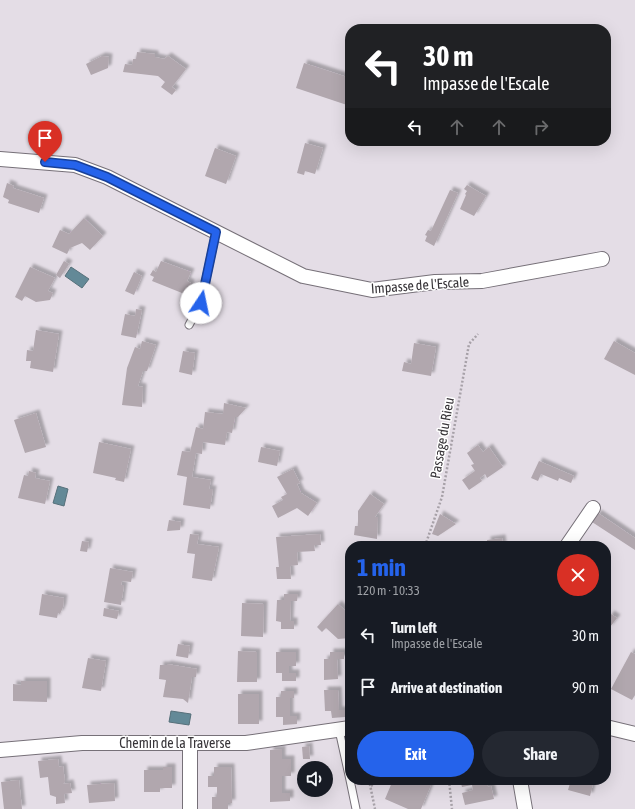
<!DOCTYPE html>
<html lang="en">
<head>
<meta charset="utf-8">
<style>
	:root { --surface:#171b24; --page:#242831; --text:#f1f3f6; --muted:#9ea1a6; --accent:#2563eb }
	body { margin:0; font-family:"Asap Condensed",sans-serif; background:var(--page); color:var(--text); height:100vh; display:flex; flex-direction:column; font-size:15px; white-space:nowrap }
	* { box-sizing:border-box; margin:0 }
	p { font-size:13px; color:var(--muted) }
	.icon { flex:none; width:22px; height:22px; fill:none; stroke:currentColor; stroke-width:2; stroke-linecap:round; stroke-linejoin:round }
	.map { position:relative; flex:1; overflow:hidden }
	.panel { position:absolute; left:345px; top:541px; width:266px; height:244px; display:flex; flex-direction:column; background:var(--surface); border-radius:16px; box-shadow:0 4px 16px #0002 }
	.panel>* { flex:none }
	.top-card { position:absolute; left:345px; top:24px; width:266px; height:122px; border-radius:16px; box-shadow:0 4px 16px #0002; background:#202124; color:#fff; overflow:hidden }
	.controls { position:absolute; left:297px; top:761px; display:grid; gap:8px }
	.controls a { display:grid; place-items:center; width:36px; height:36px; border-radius:50%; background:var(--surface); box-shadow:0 4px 16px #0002; font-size:20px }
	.pin { position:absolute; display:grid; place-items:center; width:34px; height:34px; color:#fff; margin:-41px -17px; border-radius:50% 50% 50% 0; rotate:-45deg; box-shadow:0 0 4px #0007 }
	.pin .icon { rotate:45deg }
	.me { position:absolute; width:44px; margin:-22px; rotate:11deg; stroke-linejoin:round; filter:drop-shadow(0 0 3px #0008) }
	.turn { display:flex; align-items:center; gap:14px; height:84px; padding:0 12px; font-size:18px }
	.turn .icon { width:52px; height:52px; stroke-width:2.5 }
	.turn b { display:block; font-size:28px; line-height:34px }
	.lanes { display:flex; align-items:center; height:38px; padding:0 12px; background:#0003; justify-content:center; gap:20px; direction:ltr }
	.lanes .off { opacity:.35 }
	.round { display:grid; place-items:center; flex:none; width:42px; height:42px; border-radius:21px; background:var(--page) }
	.headline { display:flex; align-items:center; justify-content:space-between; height:68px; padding:0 12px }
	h1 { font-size:24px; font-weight:700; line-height:30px; color:var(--accent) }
	.cta { display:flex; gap:8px; margin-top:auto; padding:8px 12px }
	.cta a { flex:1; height:46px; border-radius:24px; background:var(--accent); color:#fff; font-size:16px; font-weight:700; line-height:46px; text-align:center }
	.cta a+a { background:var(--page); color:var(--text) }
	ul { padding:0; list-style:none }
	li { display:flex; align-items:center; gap:12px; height:52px; padding:0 12px }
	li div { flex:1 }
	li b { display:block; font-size:15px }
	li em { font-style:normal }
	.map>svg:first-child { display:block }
</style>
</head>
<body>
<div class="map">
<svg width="635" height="809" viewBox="0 0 635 809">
	<defs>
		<filter id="shadow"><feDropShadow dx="3.5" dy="-3.5" stdDeviation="1" flood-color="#0004"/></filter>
	</defs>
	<rect width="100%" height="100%" fill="#e4dde6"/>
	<!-- water -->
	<path fill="#638997" stroke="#56707a" d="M71,267L89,279L82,288L65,276Z
		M58,486L68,489L64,506L53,503Z
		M171,711L191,714L189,725L169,722Z"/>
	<!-- building -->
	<path fill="#b1a7ae" filter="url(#shadow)" d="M137,52L155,54V57L164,59L168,56L186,69L172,87L176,90L172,95L161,87L165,82L158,76L123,72L125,64L132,65L133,59H136Z
		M102,56L109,57L108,68L91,75L86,64Z
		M304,63L350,78V106L296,88Z
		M305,143L323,148L315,174L305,171L304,175L297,173Z
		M215,148L236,156L226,184L205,176Z
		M7,183L14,186L13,188L44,198L39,213L8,203L9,200L3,197Z
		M467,185L486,196L474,216L460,209L466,195L465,194L467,191L464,189Z
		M450,190L458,193L434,246L425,241L427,236L425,235L428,230L431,231Z
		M84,218L103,236L90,250L82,243L70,248L67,254L52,247L60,230L69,234Z
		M64,261L69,264L60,278L56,275Z
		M161,261L191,272L187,281L191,283L187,295L152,281L154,277L150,275L153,270L156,272Z
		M30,267L55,278L48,291L53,293L50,300L36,302L25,296L22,301L15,297Z
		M134,272L142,276L134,295L125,291Z
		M136,309L142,310L136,338L121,335L125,314L135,316Z
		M36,330L59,334L53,372L30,368L31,361H26L27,350L33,351Z
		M142,341L156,345L147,371H143L138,386L143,387L142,407L122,405L127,368L135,347L140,349Z
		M614,341L635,353V375L604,359Z
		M414,343L436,347L431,376L402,371L404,362L411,364Z
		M183,351L195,353L192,375L179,372Z
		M224,403L246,408L238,417H235L232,433L227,432L225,445L203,442L202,454L196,453L192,477L211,480L209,489H213L210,509L183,505L187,477L177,475L182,451L190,452L196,427L203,429L205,412L223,414Z
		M36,413L46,447L25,453L14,420Z
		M99,442L131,449L124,482L115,480L116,478L93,473Z
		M478,445L483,452L489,447L503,467L487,478L485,474L480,478L482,481L469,490L462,480L475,471L471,465L474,464L467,453Z
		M261,447L280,451L277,466L258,462Z
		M539,461L574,476L571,483L559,478L558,481L541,474L538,481L531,478Z
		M293,469L300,483L297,484L301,493L317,503L308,516L297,508L278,518L272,506L283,500L281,497L287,494L277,477Z
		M29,471L36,473L35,478L50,481L45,504L18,498L24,475L28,476Z
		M370,494L384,504L375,517H378L377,539L354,535L355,526H358V511Z
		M598,513L635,538V550L592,522Z
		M440,514L456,524L438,536L432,534Z
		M169,520L181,522L180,530L167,531Z
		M190,534L199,535L197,544L219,547L212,581L192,578L195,554L187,553Z
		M320,534L321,545H314L315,551L297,552L298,565L290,566L291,579H277L276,567H279L276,537Z
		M502,538L503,546H488L487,540Z
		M82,541L89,542L87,552L80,551Z
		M110,568L133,572L131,582L122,581L121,585H124L121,605L104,602Z
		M42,594L64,598L63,607L60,614L58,613L57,618L39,615Z
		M284,594H298L297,601H291L290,621H294V629H281V622L276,621L277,600H284Z
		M242,603L264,604L263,637L241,636Z
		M338,604L350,615V638L338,639L326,628L322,632L317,627Z
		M104,608L119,611L117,619L103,616Z
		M611,614L617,618L610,627L608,628L606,621Z
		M178,644L190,646L188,658L176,656Z
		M238,651L257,652V682H237Z
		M276,652H296V666H289V673H296V681H282V673H276Z
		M330,652H344V659H337L338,679L324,680V659H330Z
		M631,652L635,654V695L632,700L611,689Z
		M88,658L106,661L101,691L82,688Z
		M167,664L197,669L196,677H192L188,703L183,699L163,697L166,680L159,679L160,665H167Z
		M21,681H47V702L13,701V684L21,685Z
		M324,690H338L339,710H345V717L332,718L331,711H325Z
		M281,691H294V698H290V716H297V724L283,725V717H276V697H281Z
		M238,694H259V724H238Z
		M309,746L310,759H303L302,747Z
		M282,749V759H291V776H282V793H290V801L270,802V750Z
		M58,759L59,767L63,766L65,782L63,784L70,783L72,793L64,794L65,803L56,804V797L50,795L48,777L40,778L38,761Z
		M163,767H172V788H160V792H144V770H163Z
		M214,767H231L232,803H228V809H212V797H217V787H208V776H214Z
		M19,780L22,809H4L1,782Z
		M393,780H433L421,809H408L385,799Z
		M460,780H491V782H487L488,787L491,786L494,799L465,805L462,793L473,790L472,785L462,787Z
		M571,780H594L590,796L568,790Z
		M114,783L115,801L89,803L87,785Z"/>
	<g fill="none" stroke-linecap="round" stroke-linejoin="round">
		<!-- lane casing -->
		<g stroke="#767078" stroke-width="9">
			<path id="lane" d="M189,325L201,303L216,232
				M339,730L350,780
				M350,780L356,809"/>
		</g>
		<!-- street casing -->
		<g stroke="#767078" stroke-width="16">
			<path id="street" d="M0,159L75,165L107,177L303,276L372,290L435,282L482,281L602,259
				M567,546L593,508
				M606,727L635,734
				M0,750L82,743H246L350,728
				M520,780L525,809
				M190,809V744"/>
		</g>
		<!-- path -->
		<path stroke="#a7a1a8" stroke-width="2.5" stroke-dasharray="2 2" stroke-linecap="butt" d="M425,546L442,497L469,344L478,334
			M369,780L375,809
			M449,780L452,809
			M371,786L378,780"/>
		<!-- lane -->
		<use href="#lane" stroke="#fff" stroke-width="7"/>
		<!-- street -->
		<use href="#street" stroke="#fff" stroke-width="14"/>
	</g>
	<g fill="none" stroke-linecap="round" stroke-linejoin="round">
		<!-- route casing -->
		<g stroke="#184099" stroke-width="10">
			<path id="route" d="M45,162L75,165L107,177L216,232L201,303"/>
		</g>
		<!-- route -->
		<use href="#route" stroke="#2563eb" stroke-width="7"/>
	</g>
	<g text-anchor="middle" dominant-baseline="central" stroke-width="3" stroke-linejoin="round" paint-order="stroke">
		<!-- street labels -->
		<g font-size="14" fill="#373438" stroke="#fff">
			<text transform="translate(420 285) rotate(-4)">Impasse de l'Escale</text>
			<text transform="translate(442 438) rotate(-80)">Passage du Rieu</text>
			<text x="175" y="743">Chemin de la Traverse</text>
		</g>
	</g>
</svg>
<div class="controls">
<a><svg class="icon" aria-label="sound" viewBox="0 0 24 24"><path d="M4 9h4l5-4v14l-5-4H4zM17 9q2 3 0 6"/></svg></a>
</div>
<div class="pin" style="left:45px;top:162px;background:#d93025"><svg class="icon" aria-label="arrive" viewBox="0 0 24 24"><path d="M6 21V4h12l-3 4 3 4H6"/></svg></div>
<svg class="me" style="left:201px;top:303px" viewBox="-20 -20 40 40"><circle r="19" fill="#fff"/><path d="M0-13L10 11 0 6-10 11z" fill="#2563eb"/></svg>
<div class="top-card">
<div class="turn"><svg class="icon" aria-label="left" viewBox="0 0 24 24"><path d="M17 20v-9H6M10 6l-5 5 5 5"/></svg><div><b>30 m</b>Impasse de l'Escale</div></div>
<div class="lanes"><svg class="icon" aria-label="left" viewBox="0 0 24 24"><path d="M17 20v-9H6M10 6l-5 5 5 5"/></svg><svg class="icon off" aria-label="ahead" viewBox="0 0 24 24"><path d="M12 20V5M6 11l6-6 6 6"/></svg><svg class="icon off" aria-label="ahead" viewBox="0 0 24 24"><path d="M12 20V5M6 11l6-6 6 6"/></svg><svg class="icon off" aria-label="right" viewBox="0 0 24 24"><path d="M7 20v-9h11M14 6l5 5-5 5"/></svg></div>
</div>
<section class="panel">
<div class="headline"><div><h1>1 min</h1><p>120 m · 10:33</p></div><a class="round" style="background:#d93025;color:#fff"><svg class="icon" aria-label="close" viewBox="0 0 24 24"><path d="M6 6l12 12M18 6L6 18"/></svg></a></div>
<ul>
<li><svg class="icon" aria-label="left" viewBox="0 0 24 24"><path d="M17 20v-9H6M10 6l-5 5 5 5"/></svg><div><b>Turn left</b><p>Impasse de l'Escale</p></div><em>30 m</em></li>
<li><svg class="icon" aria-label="arrive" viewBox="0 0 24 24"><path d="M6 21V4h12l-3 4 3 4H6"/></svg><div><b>Arrive at destination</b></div><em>90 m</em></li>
</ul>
<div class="cta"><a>Exit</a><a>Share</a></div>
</section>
</div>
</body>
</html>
